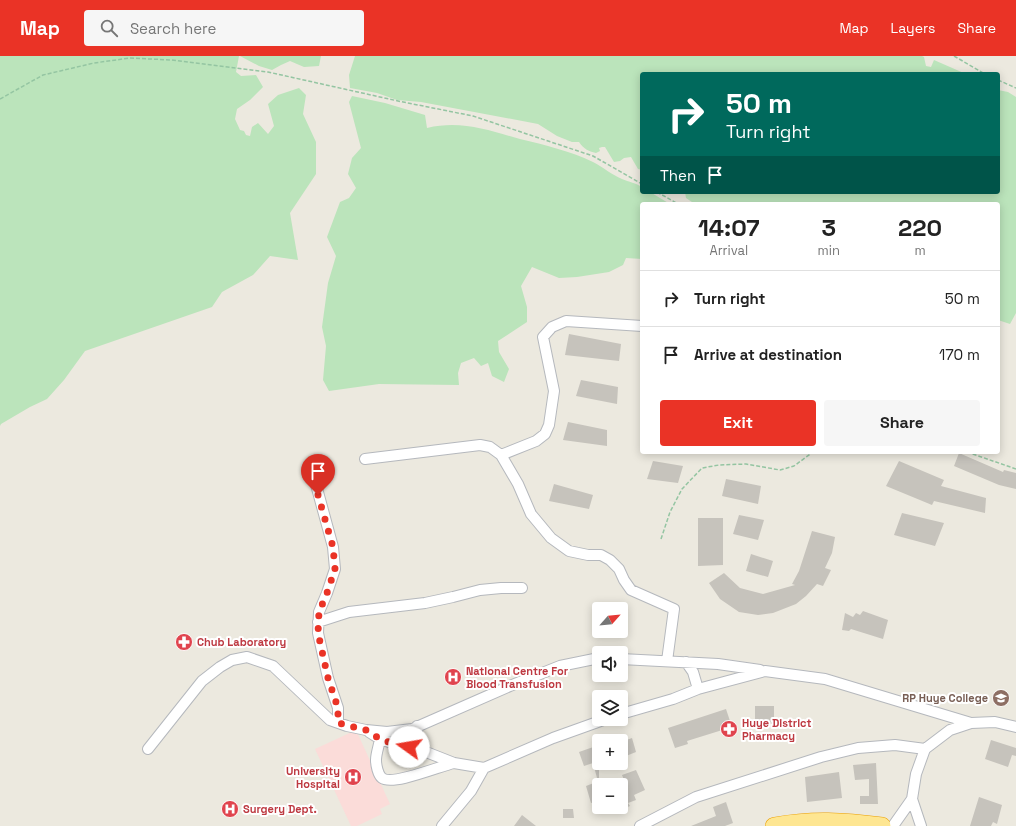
<!DOCTYPE html>
<html lang="en">
<head>
<meta charset="utf-8">
<style>
	:root { --surface:#fff; --page:#f6f6f6; --text:#222; --muted:#767676; --line:#e0e0e0; --accent:#ea3326 }
	body { margin:0; font-family:"Space Grotesk",sans-serif; background:var(--page); color:var(--text); height:100vh; display:flex; flex-direction:column; font-size:15px; white-space:nowrap }
	* { box-sizing:border-box; margin:0 }
	p { font-size:13px; color:var(--muted) }
	.icon { flex:none; width:22px; height:22px; fill:none; stroke:currentColor; stroke-width:2; stroke-linecap:round; stroke-linejoin:round }
	.map { position:relative; flex:1; overflow:hidden }
	.details { position:absolute; left:640px; top:146px; width:360px; height:252px; display:flex; flex-direction:column; background:var(--surface); border-radius:4px; box-shadow:0 2px 10px #0003 }
	.details>* { flex:none }
	.banner { position:absolute; left:640px; top:16px; width:360px; height:122px; border-radius:4px; box-shadow:0 2px 10px #0003; background:#00695c; color:#fff; overflow:hidden }
	.needle { width:26px; rotate:63deg }
	.fabs { position:absolute; left:592px; top:546px; display:grid; gap:8px }
	.fabs a { display:grid; place-items:center; width:36px; height:36px; border-radius:4px; background:var(--surface); box-shadow:0 2px 10px #0003; font-size:20px }
	.pin { position:absolute; display:grid; place-items:center; width:34px; height:34px; color:#fff; margin:-41px -17px; border-radius:50% 50% 50% 0; rotate:-45deg; box-shadow:0 0 4px #0007 }
	.pin .icon { rotate:45deg }
	.me { position:absolute; width:44px; margin:-22px; rotate:283deg; stroke-linejoin:round; filter:drop-shadow(0 0 3px #0008) }
	.turn { display:flex; align-items:center; gap:14px; height:84px; padding:0 20px; font-size:18px }
	.turn .icon { width:52px; height:52px; stroke-width:2.5 }
	.turn b { display:block; font-size:28px; line-height:34px }
	.then { display:flex; align-items:center; height:38px; padding:0 20px; background:#0003; gap:8px; font-size:15px }
	.eta { display:flex; justify-content:space-evenly; align-items:center; height:68px; text-align:center }
	.eta b { font-size:24px; font-weight:600; line-height:28px }
	.cta { display:flex; gap:8px; margin-top:auto; padding:8px 20px }
	.cta a { flex:1; height:46px; border-radius:4px; background:var(--accent); color:#fff; font-size:16px; font-weight:600; line-height:46px; text-align:center }
	.cta a+a { background:var(--page); color:var(--text) }
	ul { padding:0; list-style:none }
	li { display:flex; align-items:center; gap:12px; height:56px; padding:0 20px; border-top:1px solid var(--line) }
	li div { flex:1 }
	li b { display:block; font-size:15px }
	li em { font-style:normal }
	header { display:flex; align-items:center; gap:24px; box-sizing:border-box; height:56px; padding:0 20px; background:var(--accent); color:#fff }
	header strong { font-size:19px }
	nav { display:flex; gap:22px; margin-inline-start:auto; font-size:14px }
	.search { width:280px; height:36px; background:var(--page); display:flex; align-items:center; gap:10px; box-sizing:border-box; padding:0 14px; border-radius:4px; color:var(--muted); font-size:15px }
	.map>svg:first-child { display:block }
</style>
</head>
<body>
<header>
<strong>Map</strong>
<div class="search"><svg class="icon" aria-label="search" viewBox="0 0 24 24"><circle cx="10" cy="10" r="6"/><path d="M15 15l6 6"/></svg>Search here</div>
<nav><a>Map</a><a>Layers</a><a>Share</a></nav>
</header>
<div class="map">
<svg width="1016" height="770" viewBox="0 0 1016 770">
	<rect width="100%" height="100%" fill="#ece9df"/>
	<!-- medical -->
	<path fill="#fbdcd9" d="M356,674L390,748L380,753L382,758L357,770H351L315,693Z"/>
	<!-- green -->
	<path fill="#bbe4bb" d="M0,0H239L236,16L241,20L256,19L263,31L250,44L237,53L235,63L240,74L244,75L246,79L250,80L252,71L258,67L268,78L274,70L268,48L278,39L299,32L306,39L303,58L316,86V118L290,157L298,204L270,200L253,219L222,236L212,251L85,295L64,324L47,343L30,351L1,368L0,370Z
		M240,0H321L319,10L304,11L290,5L281,9L272,14L259,10Z
		M355,0H922L924,1L926,10L931,11L934,4L966,18H642V114L638,113L631,101L624,102L620,105L614,106L605,91H602L599,92L600,95L596,97C588,95 584,93 579,86H572L557,80L538,68L421,46L397,44L377,37L350,32L349,19Z
		M998,34L1008,36L1016,41V257L1010,268L998,264V148H695L686,142L685,136H998Z
		M352,40L385,47L425,59L427,72C461,64 488,74 520,83C545,89 570,95 593,106C603,111 612,119 622,123C629,126 636,127 642,131V136H650L670,148H642V203L626,202L623,209L609,216L577,221L559,222L532,211L521,230L527,251V266L498,285L499,296L509,313L504,326L492,320L488,307L481,310L474,302L461,307L458,317L459,329L379,328L329,335L323,324L326,290L322,271L328,227L336,200L327,181L340,146L349,142L356,132L348,118L352,102L361,92L349,46Z"/>
	<!-- building -->
	<path fill="#c6c3bc" d="M569,278L621,288L619,305L565,299Z
		M581,324L618,331L617,348L576,340Z
		M568,366L607,374V390L563,384Z
		M959,397L1003,416L1004,414L1016,417V433L999,429L954,410Z
		M653,405L683,410L678,427L647,423Z
		M899,405L944,424L941,430L986,442L985,457L934,445L932,449L886,430Z
		M726,423L761,430L758,448L722,440Z
		M554,428L593,439L589,453L549,445Z
		M902,457L944,467L935,490L894,479Z
		M739,459L764,464L758,484L733,478Z
		M698,462H723V509L698,510Z
		M812,475L835,481L832,497L825,512L831,514L823,530L817,528L806,540L796,548L773,557L758,559L739,556L720,543L709,527L724,517L740,532L763,538L795,529L792,528L799,515Z
		M751,498L773,505L768,521L746,515Z
		M863,555L888,564L883,583L851,573L849,575L842,574L845,557L853,561L856,557L860,559Z
		M755,650H774V668H755Z
		M726,653L732,671L687,685L688,688L675,692L668,672Z
		M632,682L636,696L621,702V686Z
		M991,684L1016,692V700L1012,699L1008,711L985,703Z
		M599,689V722H597L593,707L584,710L579,696Z
		M876,707L878,748H860V740H869V723L855,724L853,709Z
		M636,714L645,734L634,739L636,744L628,747L630,750L623,753L621,750V731L623,736L628,734L622,719Z
		M839,716L842,742L807,746L805,721Z
		M599,725V745L591,747L586,730Z
		M979,741L1002,749L997,768L993,766L991,770H970Z
		M726,746L733,767L725,770H691L716,760L713,751Z
		M563,753H573L574,762H563Z
		M522,759L536,770H514Z"/>
	<g fill="none" stroke-linecap="round" stroke-linejoin="round">
		<!-- minor casing -->
		<g stroke="#b5b8bd" stroke-width="12">
			<path id="minor" d="M501,399L536,385L545,378L549,369L554,335L543,281L552,271L566,265L642,270
				M365,403L480,389L490,391L501,399L518,428L531,458L551,482L569,495L588,499H601L610,504L619,513L624,524L631,534L674,553L667,605
				M315,425L333,491L335,513L327,537L319,556L318,577L328,622L338,652V667
				M318,566L349,556L425,547L453,541L480,534L501,532H522
				M621,603L718,608L760,614
				M686,606L693,616L698,633
				M621,658L673,643L698,633L765,615L825,623L971,667
				M417,670V679L421,694
				M369,676L380,683L392,687L421,694L454,707L484,712
				M380,683C379,690 376,697 376,704C376,709 378,719 382,722C393,730 440,710 454,707
				M148,693L202,625L220,611L232,604L247,601L273,610L330,664L347,670L366,674L387,676L412,673L510,630L560,610L599,602
				M912,743L921,770
				M442,770L471,735L484,712L553,682L606,663
				M640,770L696,741L821,701L858,692L895,689L925,693L950,674L971,667L995,666L1016,671
				M893,770L912,743L916,718L925,693"/>
		</g>
		<!-- trunk casing -->
		<g stroke="#eb9f00" stroke-width="18">
			<path id="trunk" d="M774,770C813,763 843,765 882,770"/>
		</g>
		<!-- path -->
		<path stroke="#94c5a2" stroke-width="1.5" stroke-dasharray="4 2" stroke-linecap="butt" d="M954,0L985,18
			M998,24L1016,32
			M0,43L43,19L94,7L130,2L171,4L268,16L398,45L473,60L593,100L642,128
			M657,136L678,148
			M967,396L1016,413
			M661,483L670,456L682,433L702,412L719,409L746,408L780,414L794,410L813,396"/>
		<!-- minor -->
		<use href="#minor" stroke="#fff" stroke-width="10"/>
		<!-- trunk -->
		<use href="#trunk" stroke="#fee692" stroke-width="17"/>
	</g>
	<g fill="none" stroke-linecap="round" stroke-linejoin="round">
		<!-- route -->
		<path stroke="#ea3326" stroke-width="7" stroke-dasharray="0 12.6" d="M318,439L333,491L335,513L327,537L319,556L318,577L328,622L338,652V667L366,674L380,683L392,687L409,691"/>
	</g>
	<!-- icons -->
	<defs>
		<g id="pharmacy-disc" transform="scale(0.9)"><circle r="9.5" fill="#e0444e" stroke="#fff"/><path d="M-2-6h4v4h4v4h-4v4h-4v-4h-4v-4h4Z" fill="#fff"/></g>
		<g id="hospital-disc" transform="scale(0.9)"><circle r="9.5" fill="#e0444e" stroke="#fff"/><path d="M-5-5h3v3.5h4V-5h3V5h-3V1.5h-4V5h-3Z" fill="#fff"/></g>
		<g id="university-disc" transform="scale(0.9)"><circle r="9.5" fill="#8d6e63" stroke="#fff"/><path d="M0-5L7-2L0 1L-7-2ZM-4 1L0 2.5L4 1V4Q0 6-4 4Z" fill="#fff"/></g>
	</defs>
	<g fill-rule="evenodd">
		<use href="#pharmacy-disc" x="184" y="586"/>
		<use href="#hospital-disc" x="453" y="621"/>
		<use href="#university-disc" x="1001" y="642"/>
		<use href="#pharmacy-disc" x="729" y="673"/>
		<use href="#hospital-disc" x="353" y="721"/>
		<use href="#hospital-disc" x="230" y="753"/>
	</g>
	<g text-anchor="middle" dominant-baseline="central" stroke-width="4" stroke-linejoin="round" paint-order="stroke">
		<!-- health labels -->
		<g font-size="11" font-weight="bold" fill="#be3a42" stroke="#fff" text-anchor="start">
			<text x="197" y="586">Chub Laboratory</text>
			<text x="466" y="615">National Centre For<tspan x="466" dy="13">Blood Transfusion</tspan></text>
			<text x="742" y="667">Huye District<tspan x="742" dy="13">Pharmacy</tspan></text>
			<text x="340" y="715" text-anchor="end">University<tspan x="340" dy="13">Hospital</tspan></text>
			<text x="243" y="753">Surgery Dept.</text>
		</g>
		<!-- education labels -->
		<g font-size="11" font-weight="bold" fill="#785e54" stroke="#fff" text-anchor="end">
			<text x="988" y="642">RP Huye College</text>
		</g>
	</g>
</svg>
<div class="fabs">
<a><svg class="needle" viewBox="-14 -14 28 28"><path d="M0-13l5 13h-10z" fill="#e53935"/><path d="M0 13l5-13h-10z" fill="#767676"/></svg></a>
<a><svg class="icon" aria-label="sound" viewBox="0 0 24 24"><path d="M4 9h4l5-4v14l-5-4H4zM17 9q2 3 0 6"/></svg></a>
<a><svg class="icon" aria-label="layers" viewBox="0 0 24 24"><path d="M12 4l9 5-9 5-9-5zM3 14l9 5 9-5"/></svg></a>
<a>+</a>
<a>−</a>
</div>
<div class="pin" style="left:318px;top:439px;background:#d93025"><svg class="icon" aria-label="arrive" viewBox="0 0 24 24"><path d="M6 21V4h12l-3 4 3 4H6"/></svg></div>
<svg class="me" style="left:409px;top:691px" viewBox="-20 -20 40 40"><circle r="19" fill="#fff"/><path d="M0-13L10 11 0 6-10 11z" fill="#ea3326"/></svg>
<div class="banner">
<div class="turn"><svg class="icon" aria-label="right" viewBox="0 0 24 24"><path d="M7 20v-9h11M14 6l5 5-5 5"/></svg><div><b>50 m</b>Turn right</div></div>
<div class="then">Then<svg class="icon" aria-label="arrive" viewBox="0 0 24 24"><path d="M6 21V4h12l-3 4 3 4H6"/></svg></div>
</div>
<section class="details">
<div class="eta">
<div><b>14:07</b><p>Arrival</p></div>
<div><b>3</b><p>min</p></div>
<div><b>220</b><p>m</p></div>
</div>
<ul>
<li><svg class="icon" aria-label="right" viewBox="0 0 24 24"><path d="M7 20v-9h11M14 6l5 5-5 5"/></svg><div><b>Turn right</b></div><em>50 m</em></li>
<li><svg class="icon" aria-label="arrive" viewBox="0 0 24 24"><path d="M6 21V4h12l-3 4 3 4H6"/></svg><div><b>Arrive at destination</b></div><em>170 m</em></li>
</ul>
<div class="cta"><a>Exit</a><a>Share</a></div>
</section>
</div>
</body>
</html>
